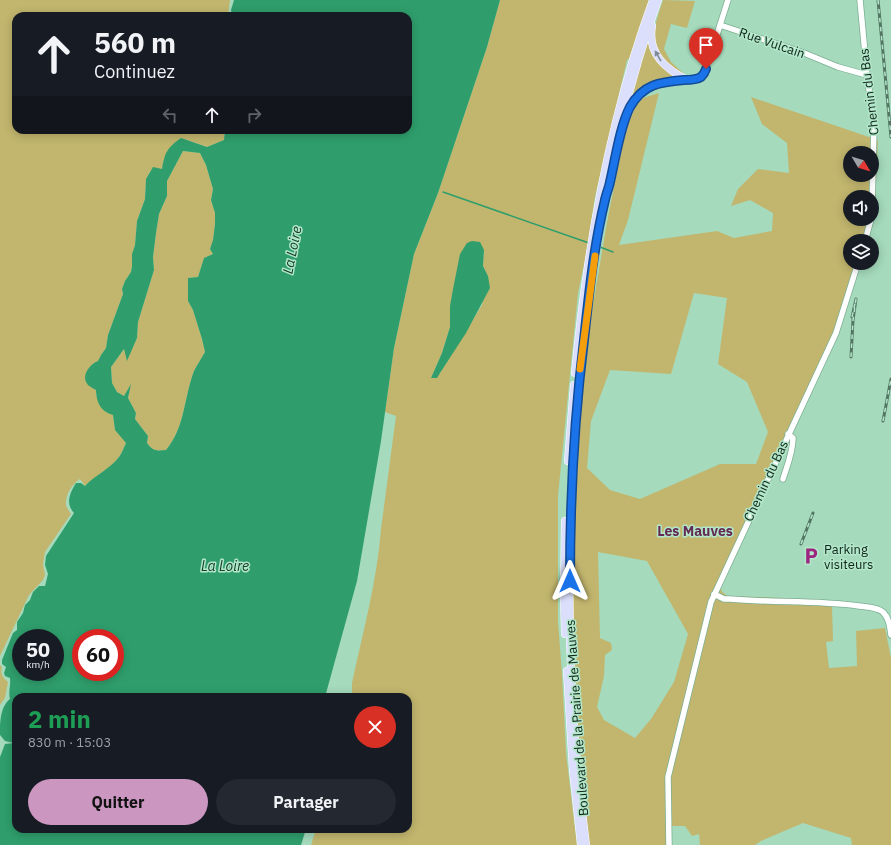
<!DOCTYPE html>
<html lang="fr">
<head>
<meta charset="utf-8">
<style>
	:root { --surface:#171b24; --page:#242831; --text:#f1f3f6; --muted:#9ea1a6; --accent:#cb97c1 }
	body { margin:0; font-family:"IBM Plex Sans",sans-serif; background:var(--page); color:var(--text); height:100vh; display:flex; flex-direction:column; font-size:15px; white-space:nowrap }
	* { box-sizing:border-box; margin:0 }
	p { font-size:13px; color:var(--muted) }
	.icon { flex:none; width:22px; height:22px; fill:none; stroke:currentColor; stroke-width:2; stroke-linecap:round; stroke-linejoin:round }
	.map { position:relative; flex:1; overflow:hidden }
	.sheet { position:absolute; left:12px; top:693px; width:400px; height:140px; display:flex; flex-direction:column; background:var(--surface); border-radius:12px; box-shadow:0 2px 10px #0003 }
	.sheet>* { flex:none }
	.top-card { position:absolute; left:12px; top:12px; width:400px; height:122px; border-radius:12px; box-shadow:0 2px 10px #0003; background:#171b24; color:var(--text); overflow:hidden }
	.needle { width:26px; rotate:128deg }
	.fabs { position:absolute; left:843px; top:146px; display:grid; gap:8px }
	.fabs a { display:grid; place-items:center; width:36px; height:36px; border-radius:50%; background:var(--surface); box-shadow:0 2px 10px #0003; font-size:20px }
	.speed { position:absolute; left:12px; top:629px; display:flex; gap:8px; font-size:20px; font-weight:700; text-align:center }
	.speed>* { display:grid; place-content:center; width:52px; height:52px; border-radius:50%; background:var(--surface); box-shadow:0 2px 10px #0003; line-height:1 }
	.speed small { font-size:10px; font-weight:400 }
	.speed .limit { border:6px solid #d22; background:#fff; color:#111 }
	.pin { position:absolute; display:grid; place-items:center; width:34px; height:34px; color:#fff; margin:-41px -17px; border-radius:50% 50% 50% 0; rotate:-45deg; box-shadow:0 0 4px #0007 }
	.pin .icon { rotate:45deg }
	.me { position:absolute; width:44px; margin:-22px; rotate:0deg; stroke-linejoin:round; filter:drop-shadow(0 0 3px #0008) }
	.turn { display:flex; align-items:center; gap:14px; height:84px; padding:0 16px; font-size:18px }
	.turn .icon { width:52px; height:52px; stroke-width:2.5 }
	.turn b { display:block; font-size:28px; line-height:34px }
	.lanes { display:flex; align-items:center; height:38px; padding:0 16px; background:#0003; justify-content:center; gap:20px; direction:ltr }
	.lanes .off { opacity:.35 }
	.round { display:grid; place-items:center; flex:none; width:42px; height:42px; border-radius:21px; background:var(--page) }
	.head { display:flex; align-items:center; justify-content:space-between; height:68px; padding:0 16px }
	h1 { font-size:24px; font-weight:800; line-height:30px; color:#1e9e55 }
	.action { display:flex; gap:8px; margin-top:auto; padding:8px 16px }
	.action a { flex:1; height:46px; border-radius:24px; background:var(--accent); color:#111; font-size:16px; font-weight:800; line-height:46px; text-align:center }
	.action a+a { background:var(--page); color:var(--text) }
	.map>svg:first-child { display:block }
</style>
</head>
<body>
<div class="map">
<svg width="891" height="845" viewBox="0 0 891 845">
	<rect width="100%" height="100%" fill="#a5dabc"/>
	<!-- green -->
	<path fill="#c2b66e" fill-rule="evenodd" d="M0,0H230L228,16H16V130H225L224,140L207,147L181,138L164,160L162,169L151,170L146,179L145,199L137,221L135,245L132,254V266L131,272L125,281L122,289L123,294L108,335L106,348L101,355L98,362L91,366L87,371L90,386L96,390V396L113,415L115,430L126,442C124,447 122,453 119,457C110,470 95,475 85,486L80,479C72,484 65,495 66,505C67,508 69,511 71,514L45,552L43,564L45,575L43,580L29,595L0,656Z
		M500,0H650L632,57L627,60L595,197L587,251L578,293L558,496V621L562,674L566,753L577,845H311L316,829H408V697H348L352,693V683C363,632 377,581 381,529L396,416L385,412L394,348L414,254L438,193L487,47ZM484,250L483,266L488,276L482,305L440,373L431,378L442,353L450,327Z
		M663,0L695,1L687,28L671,24L664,49L671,62L683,73V74C678,71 673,69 669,66C644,50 656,22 663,0Z
		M648,39L652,52L680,78L664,80L632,99L631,98Z
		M659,93L628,220L619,245L717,231L734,238L772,231L773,213L750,200L731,206L738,189L758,169L789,173L787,143L762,124L751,97L878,140L875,205L874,218L868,241H850V263H860L845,315L836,337L721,585C720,591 723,593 728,596L786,598L787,604L832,606L833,641L826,642L829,668L857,666L856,631L885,628L891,658V845H852L851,838L803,823L761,841L755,845H700L699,834L692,836L685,826H666V845H589L575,697L572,611V563L583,380L589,328L608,217L626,128L632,110L643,98ZM850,153H872V175H850ZM850,197H872V219H850ZM694,293L727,298L718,364L747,382L768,432L756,464H720L640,499L610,490L587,468L591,421L610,370L671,374ZM598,552L647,561L688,634L674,682L651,719L635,738L604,720L597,707L604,676L605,655L612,650L611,643L600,638Z
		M183,151L200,153L206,165L213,189L211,200L215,213V224L213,241L210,249L213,254L204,258L198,277L188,278V301L193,310L202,339L205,352C201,359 197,365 194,371C184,397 185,428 166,450C156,451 153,451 147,443L148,436L135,419L136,413L128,398L130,386L124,396L117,392L112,383L111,367L124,349L127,360L137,338L138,322L154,270L153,257L156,233L159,214L167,196V181Z
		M0,665L2,667C0,673 3,678 8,682L5,698L0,705Z"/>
	<!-- water -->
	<path fill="#2f9e6c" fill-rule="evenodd" d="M234,0H500L487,47L438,193L414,254L394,348L381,441L357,581L325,697H16V829H306L301,845H0V757L5,744L14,743L5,741L0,735C0,722 0,707 10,699C8,691 11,686 10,678L5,676L4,673L6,667L2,664V660L13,633L17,630V622L23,613L25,605L30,600L33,592L39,586H45L48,574L45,565L46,556L74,513C65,503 70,493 76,483H81L85,486C95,475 110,469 119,457C122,453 124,447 126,443L115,430L113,415C101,412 96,402 96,390C94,389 89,386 88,385C80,376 90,364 98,361L101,355L106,348L108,335L123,294L122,289L125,281L131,272L132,266V254L135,245L137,221L145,199L146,179L153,167L162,169C165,152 167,148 181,138L207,147L224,140L225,130H408V16H232L231,10ZM183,151L200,153L206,165L213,189L211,200L215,213V224L213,240L210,249L213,254L204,258L198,277L188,278V301L193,310L202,339L205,352C201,359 197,365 194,371C184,397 185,428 166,450C156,451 153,451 147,443L148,436L135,419L136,413L128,398L131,384L124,396L117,392L112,383L111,367L124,349L127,361L137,338L138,322L154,270L153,257L156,233L159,214L167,196V181ZM21,638H55V672H21ZM81,638H115V672H81Z
		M472,241L480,242L484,250L483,266L488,276L490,288L466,333L440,373L437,378H431L442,353L450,327V306L453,289L460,254L467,243Z"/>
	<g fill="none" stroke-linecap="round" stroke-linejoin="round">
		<!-- stream -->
		<path stroke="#2f9e6c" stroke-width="1.5" d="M443,192L589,243
			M600,247L613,252"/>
		<!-- minor casing -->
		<g stroke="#7bae92" stroke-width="7">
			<path id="minor" d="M860,0L867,75L874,124L872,208
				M720,25L728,0
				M687,80C697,79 701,78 706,69L720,25L804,53L838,67L867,75
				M865,241L871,219
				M783,479C787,466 793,452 793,438L788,434
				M714,594L724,599H730C773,603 816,600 859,606C867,607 877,607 883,612C889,618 890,627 891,635
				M669,845L668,777L711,602L836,333L858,263"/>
		</g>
		<!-- major casing -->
		<g stroke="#fff" stroke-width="8">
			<path id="major" d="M652,26C647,54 666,69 687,80
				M628,113C640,84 658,82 687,80
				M575,373C587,247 609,119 653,0
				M568,461L574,385
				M565,521L564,595L565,634
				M567,671L573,770L581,845
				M586,845C564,679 565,505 584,339C597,224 619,109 658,0"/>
		</g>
		<!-- minor -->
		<use href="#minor" stroke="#fff" stroke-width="5.5"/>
		<!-- major -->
		<use href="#major" stroke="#dcdffb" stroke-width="7"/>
		<!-- rail casing -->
		<g stroke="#537663" stroke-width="3">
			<path id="rail" d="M878,0L891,137
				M851,357L853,320L856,299L852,317
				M883,421L891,379
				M801,544L813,513"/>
		</g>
		<!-- rail -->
		<use href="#rail" stroke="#b2e7c9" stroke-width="1.5" stroke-dasharray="4.5" stroke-linecap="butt"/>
	</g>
	<!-- one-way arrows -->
	<defs><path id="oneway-solid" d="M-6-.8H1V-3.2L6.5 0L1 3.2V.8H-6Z"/></defs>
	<use fill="#808b96" href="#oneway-solid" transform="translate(658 56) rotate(-120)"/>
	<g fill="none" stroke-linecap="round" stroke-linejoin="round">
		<!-- route casing -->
		<g stroke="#114b97" stroke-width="10">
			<path id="route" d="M570,581C570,500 574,420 584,340C589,293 594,245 605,200C606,194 609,188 610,182C615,161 620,126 630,107C643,84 660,82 684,80C689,80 696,80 701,77C703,75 705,72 706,69"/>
		</g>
		<!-- route -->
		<use href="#route" stroke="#1a73e8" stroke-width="7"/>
		<!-- slow -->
		<path stroke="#f59e0b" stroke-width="7" d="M580,369L595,256"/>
	</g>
	<!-- icons -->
	<defs>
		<g id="parking-bare" transform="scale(1.38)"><path d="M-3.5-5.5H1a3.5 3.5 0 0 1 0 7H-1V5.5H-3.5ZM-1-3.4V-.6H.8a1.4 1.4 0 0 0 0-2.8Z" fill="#9c2680" stroke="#b2e7c9" stroke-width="2.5" paint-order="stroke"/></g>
	</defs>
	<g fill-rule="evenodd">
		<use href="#parking-bare" x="811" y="556"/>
	</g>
	<g text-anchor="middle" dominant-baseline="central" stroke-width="3" stroke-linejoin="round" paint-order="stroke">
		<!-- street labels -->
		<g font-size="13" fill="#10251a" stroke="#b2e7c9">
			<text transform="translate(772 43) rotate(19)">Rue Vulcain</text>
			<text transform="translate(869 92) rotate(-97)">Chemin du Bas</text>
			<text transform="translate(766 481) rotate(-65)">Chemin du Bas</text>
			<text transform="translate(577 718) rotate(-94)">Boulevard de la Prairie de Mauves</text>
		</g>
		<!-- poi labels -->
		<g font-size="13" fill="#10251a" stroke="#b2e7c9" text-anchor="start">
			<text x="824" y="549">Parking<tspan x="824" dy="15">visiteurs</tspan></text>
		</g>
		<!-- water labels -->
		<g font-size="14" font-style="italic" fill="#13402b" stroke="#b2e7c9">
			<text transform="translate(292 250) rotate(-79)">La Loire</text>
			<text x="225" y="566">La Loire</text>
		</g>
		<!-- neighbourhood labels -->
		<g font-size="14" font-weight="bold" fill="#642a53" stroke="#b2e7c9">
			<text x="695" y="531">Les Mauves</text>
		</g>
	</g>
</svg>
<div class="fabs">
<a><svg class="needle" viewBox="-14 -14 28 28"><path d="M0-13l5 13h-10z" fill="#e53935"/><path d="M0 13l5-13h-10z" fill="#9ea1a6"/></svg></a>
<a><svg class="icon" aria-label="sound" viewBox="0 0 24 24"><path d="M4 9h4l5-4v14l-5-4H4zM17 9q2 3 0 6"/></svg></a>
<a><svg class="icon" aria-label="layers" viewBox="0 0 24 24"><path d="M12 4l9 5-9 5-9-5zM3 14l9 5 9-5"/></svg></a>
</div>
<div class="speed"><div>50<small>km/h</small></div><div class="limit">60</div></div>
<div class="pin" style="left:706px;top:69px;background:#d93025"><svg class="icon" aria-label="arrive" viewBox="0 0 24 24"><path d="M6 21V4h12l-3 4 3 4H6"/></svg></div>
<svg class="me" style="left:570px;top:581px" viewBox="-20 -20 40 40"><path d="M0-17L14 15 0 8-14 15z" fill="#1a73e8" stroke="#fff" stroke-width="4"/></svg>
<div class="top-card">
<div class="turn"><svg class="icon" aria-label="ahead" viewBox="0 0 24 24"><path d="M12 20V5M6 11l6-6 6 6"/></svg><div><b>560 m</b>Continuez</div></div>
<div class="lanes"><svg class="icon off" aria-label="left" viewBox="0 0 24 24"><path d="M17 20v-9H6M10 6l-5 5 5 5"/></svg><svg class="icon" aria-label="ahead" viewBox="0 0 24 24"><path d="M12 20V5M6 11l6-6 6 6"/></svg><svg class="icon off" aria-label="right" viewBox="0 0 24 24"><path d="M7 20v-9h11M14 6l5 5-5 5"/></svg></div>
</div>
<section class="sheet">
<div class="head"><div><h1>2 min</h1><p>830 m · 15:03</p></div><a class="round" style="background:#d93025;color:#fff"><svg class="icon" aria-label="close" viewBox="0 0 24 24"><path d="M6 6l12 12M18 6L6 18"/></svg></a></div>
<div class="action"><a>Quitter</a><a>Partager</a></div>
</section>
</div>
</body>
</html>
